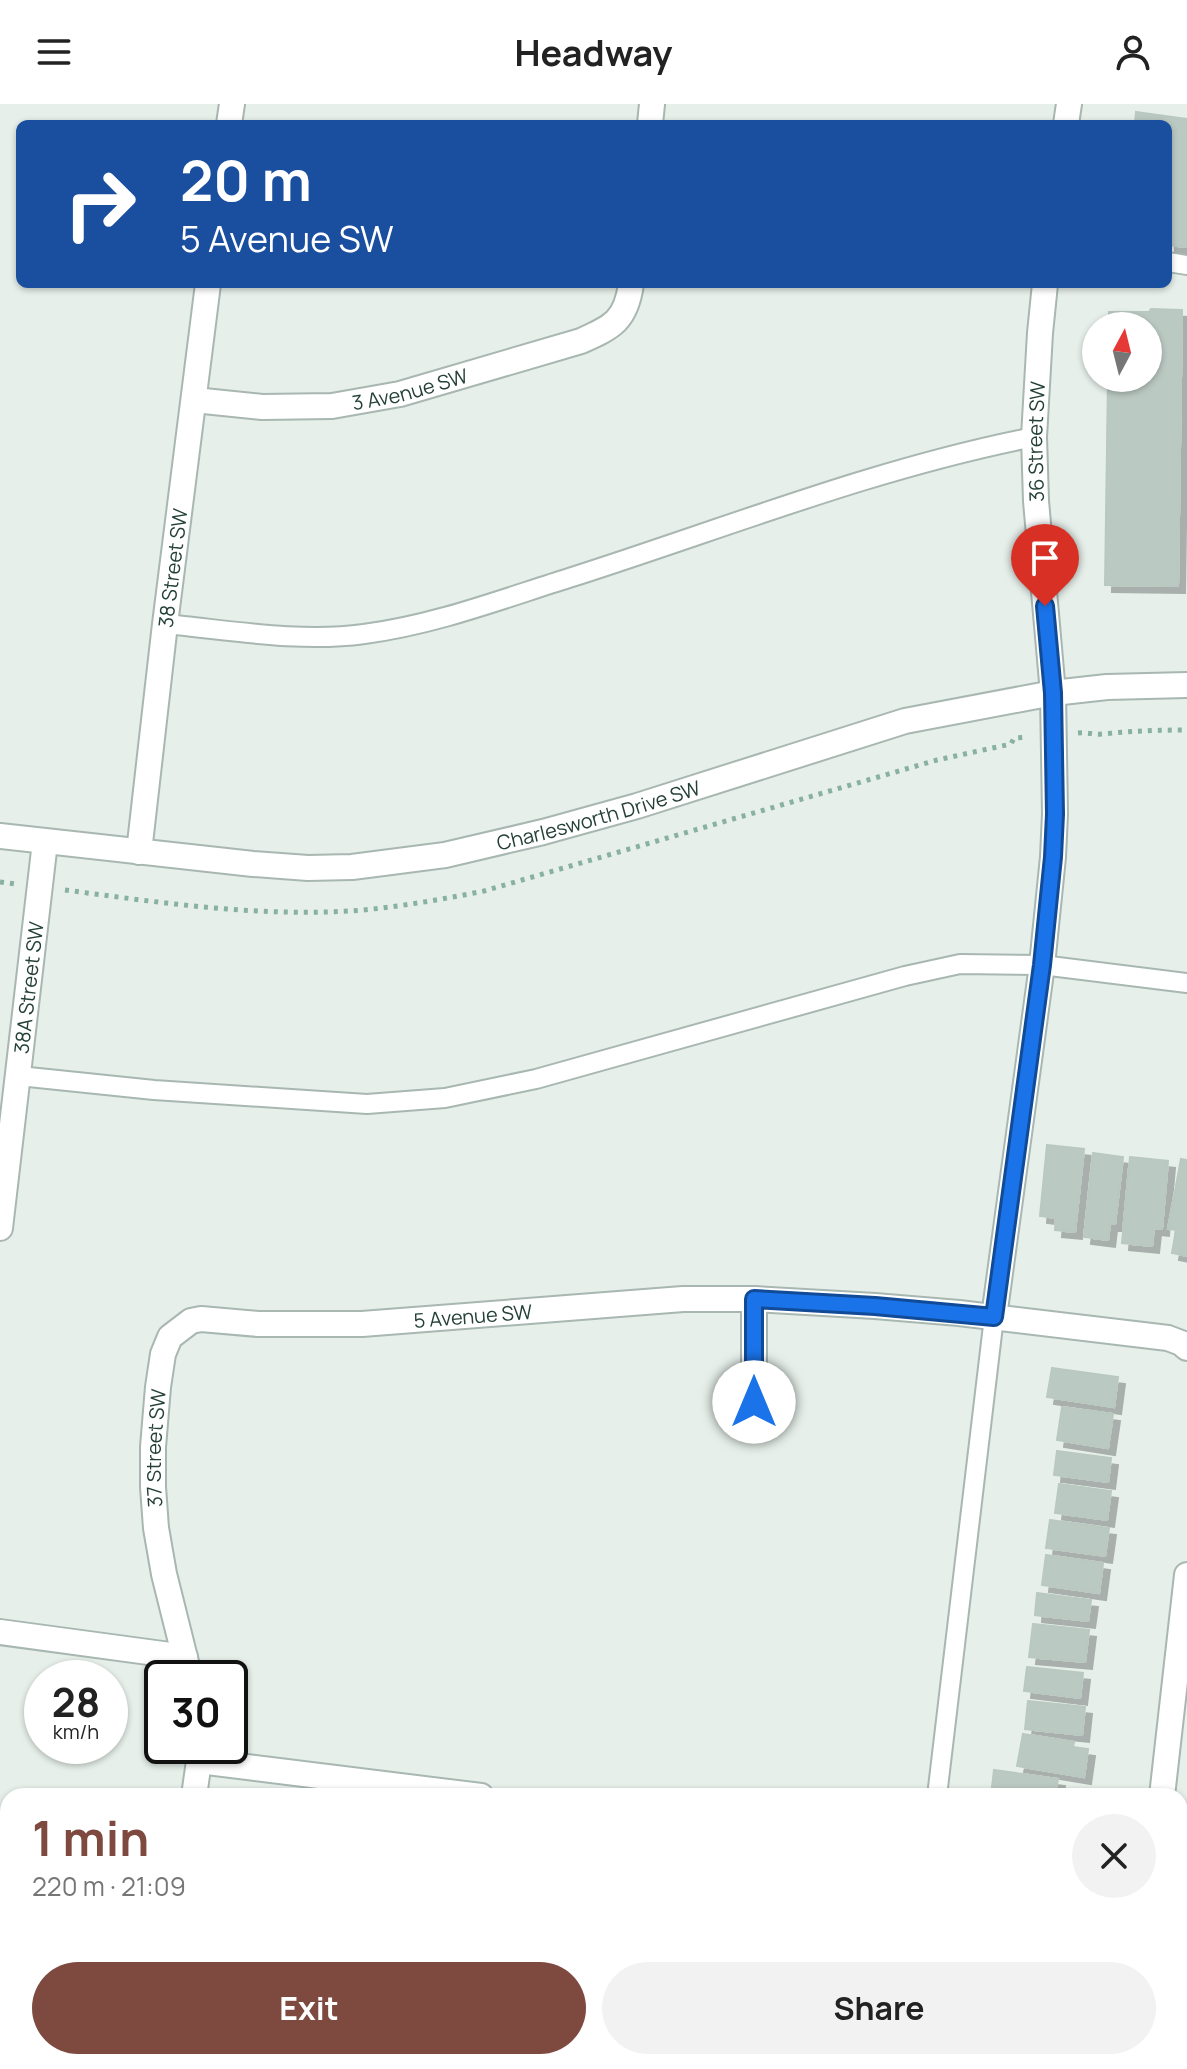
<!DOCTYPE html>
<html lang="en">
<head>
<meta charset="utf-8">
<style>
	:root { --surface:#fff; --page:#f2f2f2; --text:#222; --muted:#767676; --accent:#7e4a40 }
	body { margin:0; font-family:Manrope,sans-serif; background:var(--page); color:var(--text); height:100vh; display:flex; flex-direction:column; font-size:30px; white-space:nowrap }
	* { box-sizing:border-box; margin:0 }
	p { font-size:26px; color:var(--muted) }
	.icon { flex:none; width:44px; height:44px; fill:none; stroke:currentColor; stroke-width:2; stroke-linecap:round; stroke-linejoin:round }
	.map { position:relative; flex:1; overflow:hidden }
	.panel { position:absolute; left:0px; top:1684px; width:1188px; height:282px; display:flex; flex-direction:column; background:var(--surface); border-radius:24px 24px 0 0; box-shadow:0 2px 6px #0004 }
	.panel>* { flex:none }
	.top-card { position:absolute; left:16px; top:16px; width:1156px; height:168px; border-radius:12px; box-shadow:0 2px 6px #0004; background:#1a4fa0; color:#fff; overflow:hidden }
	.needle { width:52px; rotate:7deg }
	.fabs { position:absolute; left:1082px; top:208px; display:grid; gap:16px }
	.fabs a { display:grid; place-items:center; width:80px; height:80px; border-radius:50%; background:var(--surface); box-shadow:0 2px 6px #0004; font-size:40px }
	.speed { position:absolute; left:24px; top:1556px; display:flex; gap:16px; font-size:40px; font-weight:700; text-align:center }
	.speed>* { display:grid; place-content:center; width:104px; height:104px; border-radius:50%; background:var(--surface); box-shadow:0 2px 6px #0004; line-height:1 }
	.speed small { font-size:20px; font-weight:400 }
	.speed .limit { border:4px solid #111; border-radius:12px; background:#fff; color:#111 }
	.pin { position:absolute; display:grid; place-items:center; width:68px; height:68px; color:#fff; margin:-82px -34px; border-radius:50% 50% 50% 0; rotate:-45deg; box-shadow:0 0 8px #0007 }
	.pin .icon { rotate:45deg }
	.me { position:absolute; width:88px; margin:-44px; rotate:0deg; stroke-linejoin:round; filter:drop-shadow(0 0 6px #0008) }
	.turn { display:flex; align-items:center; gap:28px; height:168px; padding:0 32px; font-size:36px }
	.turn .icon { width:104px; height:104px; stroke-width:2.5 }
	.turn b { display:block; font-size:56px; line-height:68px }
	.round { display:grid; place-items:center; flex:none; width:84px; height:84px; border-radius:42px; background:var(--page) }
	.overview { display:flex; align-items:center; justify-content:space-between; height:136px; padding:0 32px }
	h1 { font-size:48px; font-weight:700; line-height:60px; color:var(--accent) }
	.button { display:flex; gap:16px; margin-top:auto; padding:16px 32px }
	.button a { flex:1; height:92px; border-radius:48px; background:var(--accent); color:#fff; font-size:32px; font-weight:700; line-height:92px; text-align:center }
	.button a+a { background:var(--page); color:var(--text) }
	header { display:flex; justify-content:space-between; align-items:center; height:104px; padding:0 32px; background:var(--surface); font-size:36px; font-weight:700 }
	.map>svg:first-child { display:block }
</style>
</head>
<body>
<header><svg class="icon" aria-label="menu" viewBox="0 0 24 24"><path d="M4 6h16M4 12h16M4 18h16"/></svg>Headway<svg class="icon" aria-label="person" viewBox="0 0 24 24"><circle cx="12" cy="8" r="4"/><path d="M4 21q1-7 8-7t8 7"/></svg></header>
<div class="map">
<svg width="1187" height="1965" viewBox="0 0 1187 1965">
	<defs>
		<filter id="shadow"><feDropShadow dx="7" dy="7" stdDeviation="0" flood-color="#0004"/></filter>
	</defs>
	<rect width="100%" height="100%" fill="#e6efea"/>
	<!-- building -->
	<path fill="#bbc9c3" stroke="#b9c8c0" stroke-width="2" filter="url(#shadow)" d="M1136,8L1187,15V143L1168,141V20H1135Z
		M1151,205L1182,206L1178,482L1105,481L1108,274H1148V222H1109V208H1149Z
		M1047,1041L1084,1045L1075,1128L1055,1126L1056,1114L1040,1112Z
		M1093,1049L1123,1053L1115,1120H1110L1108,1136L1084,1133Z
		M1130,1053L1168,1057L1162,1125L1154,1124L1152,1142L1122,1139Z
		M1181,1055L1187,1056V1152L1172,1149L1176,1126L1168,1125Z
		M1052,1264L1118,1273L1114,1303L1047,1293Z
		M1062,1303L1113,1310L1108,1344L1057,1336Z
		M1057,1347L1111,1354L1108,1378L1054,1371Z
		M1059,1380L1111,1387L1107,1416L1055,1409Z
		M1050,1416L1109,1424L1105,1452L1046,1444Z
		M1046,1451L1103,1459L1099,1489L1042,1481Z
		M1037,1489L1091,1496L1088,1517L1035,1511Z
		M1033,1520L1089,1526L1085,1558L1029,1553Z
		M1027,1563L1083,1569L1080,1594L1024,1587Z
		M1028,1597L1085,1603L1082,1631L1025,1625Z
		M1023,1630L1074,1638L1073,1643L1088,1645L1084,1673L1017,1662Z
		M994,1666L1058,1675L1055,1692H991Z
		M1187,1835V1880L1180,1861V1838Z
		M1180,1879L1187,1897V1925L1180,1928Z
		M609,1958L643,1961L642,1965H608Z
		M656,1958H686L685,1965H655Z"/>
	<g fill="none" stroke-linecap="round" stroke-linejoin="round">
		<!-- service casing -->
		<g stroke="#a8b7b1" stroke-width="22">
			<path id="service" d="M1168,158L1187,161
				M165,520C229,526 300,539 364,530C434,521 502,495 569,474C723,425 875,364 1034,333
				M19,972L154,986L367,1000L445,994L536,975L905,872L960,860L1042,861L1187,879
				M937,1692L994,1213"/>
		</g>
		<!-- minor casing -->
		<g stroke="#a8b7b1" stroke-width="28">
			<g id="minor">
				<path d="M229,20L232,0"/>
				<path d="M650,20L652,0"/>
				<path d="M1066,20L1069,0"/>
				<path id="s1" d="M194,296L262,303L332,302L400,290L581,237C612,223 626,217 631,180"/>
				<path id="s2" d="M139,748L165,520L208,180"/>
				<path id="s3" d="M0,1124L45,738"/>
				<path id="s4" d="M994,1213L1042,861L1053,753L1055,710L1053,589L1036,397L1034,333L1040,229L1045,180"/>
				<path d="M754,1298V1195"/>
				<path d="M0,1528L185,1553"/>
				<path id="s5" d="M190,1574L164,1470L156,1424L153,1383V1343L158,1283L163,1250L170,1233L191,1217L201,1215L258,1220H362L683,1195H754L875,1202L959,1209L1168,1234L1181,1239L1187,1244"/>
				<path d="M199,1657L481,1692"/>
				<path d="M194,1692L199,1657V1642"/>
				<path d="M1162,1692L1187,1471"/>
				<path d="M161,1958L162,1965"/>
			</g>
		</g>
		<!-- tertiary casing -->
		<g stroke="#a8b7b1" stroke-width="28">
			<g id="tertiary">
				<path id="s6" d="M0,732L253,760L308,764L352,763L445,751L543,728L637,702L905,617L1053,589L1107,583L1187,581"/>
			</g>
		</g>
		<!-- path -->
		<path stroke="#88b1a1" stroke-width="5" stroke-dasharray="4 6" stroke-linecap="butt" d="M1078,629C1087,628 1095,631 1103,630C1132,627 1159,626 1187,626
			M0,778L15,780
			M65,786C163,799 264,814 363,806C404,802 444,795 484,787L937,656L1011,640L1014,634L1028,633
			M1108,1965V1958"/>
		<!-- service -->
		<use href="#service" stroke="#fff" stroke-width="18"/>
		<!-- minor -->
		<use href="#minor" stroke="#fff" stroke-width="24"/>
		<!-- tertiary -->
		<use href="#tertiary" stroke="#fff" stroke-width="24"/>
	</g>
	<g fill="none" stroke-linecap="round" stroke-linejoin="round">
		<!-- route casing -->
		<g stroke="#114b97" stroke-width="20">
			<path id="route" d="M754,1298V1195L875,1202L994,1213L1042,861L1053,753L1055,710L1053,589L1045,502"/>
		</g>
		<!-- route -->
		<use href="#route" stroke="#1a73e8" stroke-width="14"/>
	</g>
	<g text-anchor="middle" dominant-baseline="central" stroke-width="6" stroke-linejoin="round" paint-order="stroke">
		<!-- street labels -->
		<g font-size="20" fill="#254137" stroke="#f7fbf9">
			<text stroke="none"><textPath href="#s1" startOffset="218">3 Avenue SW</textPath></text>
			<text stroke="none"><textPath href="#s4" startOffset="880">36 Street SW</textPath></text>
			<text stroke="none"><textPath href="#s2" startOffset="286">38 Street SW</textPath></text>
			<text stroke="none"><textPath href="#s6" startOffset="606">Charlesworth Drive SW</textPath></text>
			<text stroke="none"><textPath href="#s3" startOffset="242">38A Street SW</textPath></text>
			<text stroke="none"><textPath href="#s5" startOffset="656">5 Avenue SW</textPath></text>
			<text stroke="none"><textPath href="#s5" startOffset="234">37 Street SW</textPath></text>
		</g>
	</g>
</svg>
<div class="fabs">
<a><svg class="needle" viewBox="-14 -14 28 28"><path d="M0-13l5 13h-10z" fill="#e53935"/><path d="M0 13l5-13h-10z" fill="#767676"/></svg></a>
</div>
<div class="speed"><div>28<small>km/h</small></div><div class="limit">30</div></div>
<div class="pin" style="left:1045px;top:502px;background:#d93025"><svg class="icon" aria-label="arrive" viewBox="0 0 24 24"><path d="M6 21V4h12l-3 4 3 4H6"/></svg></div>
<svg class="me" style="left:754px;top:1298px" viewBox="-20 -20 40 40"><circle r="19" fill="#fff"/><path d="M0-13L10 11 0 6-10 11z" fill="#1a73e8"/></svg>
<div class="top-card">
<div class="turn"><svg class="icon" aria-label="right" viewBox="0 0 24 24"><path d="M7 20v-9h11M14 6l5 5-5 5"/></svg><div><b>20 m</b>5 Avenue SW</div></div>
</div>
<section class="panel">
<div class="overview"><div><h1>1 min</h1><p>220 m · 21:09</p></div><a class="round"><svg class="icon" aria-label="close" viewBox="0 0 24 24"><path d="M6 6l12 12M18 6L6 18"/></svg></a></div>
<div class="button"><a>Exit</a><a>Share</a></div>
</section>
</div>
</body>
</html>
